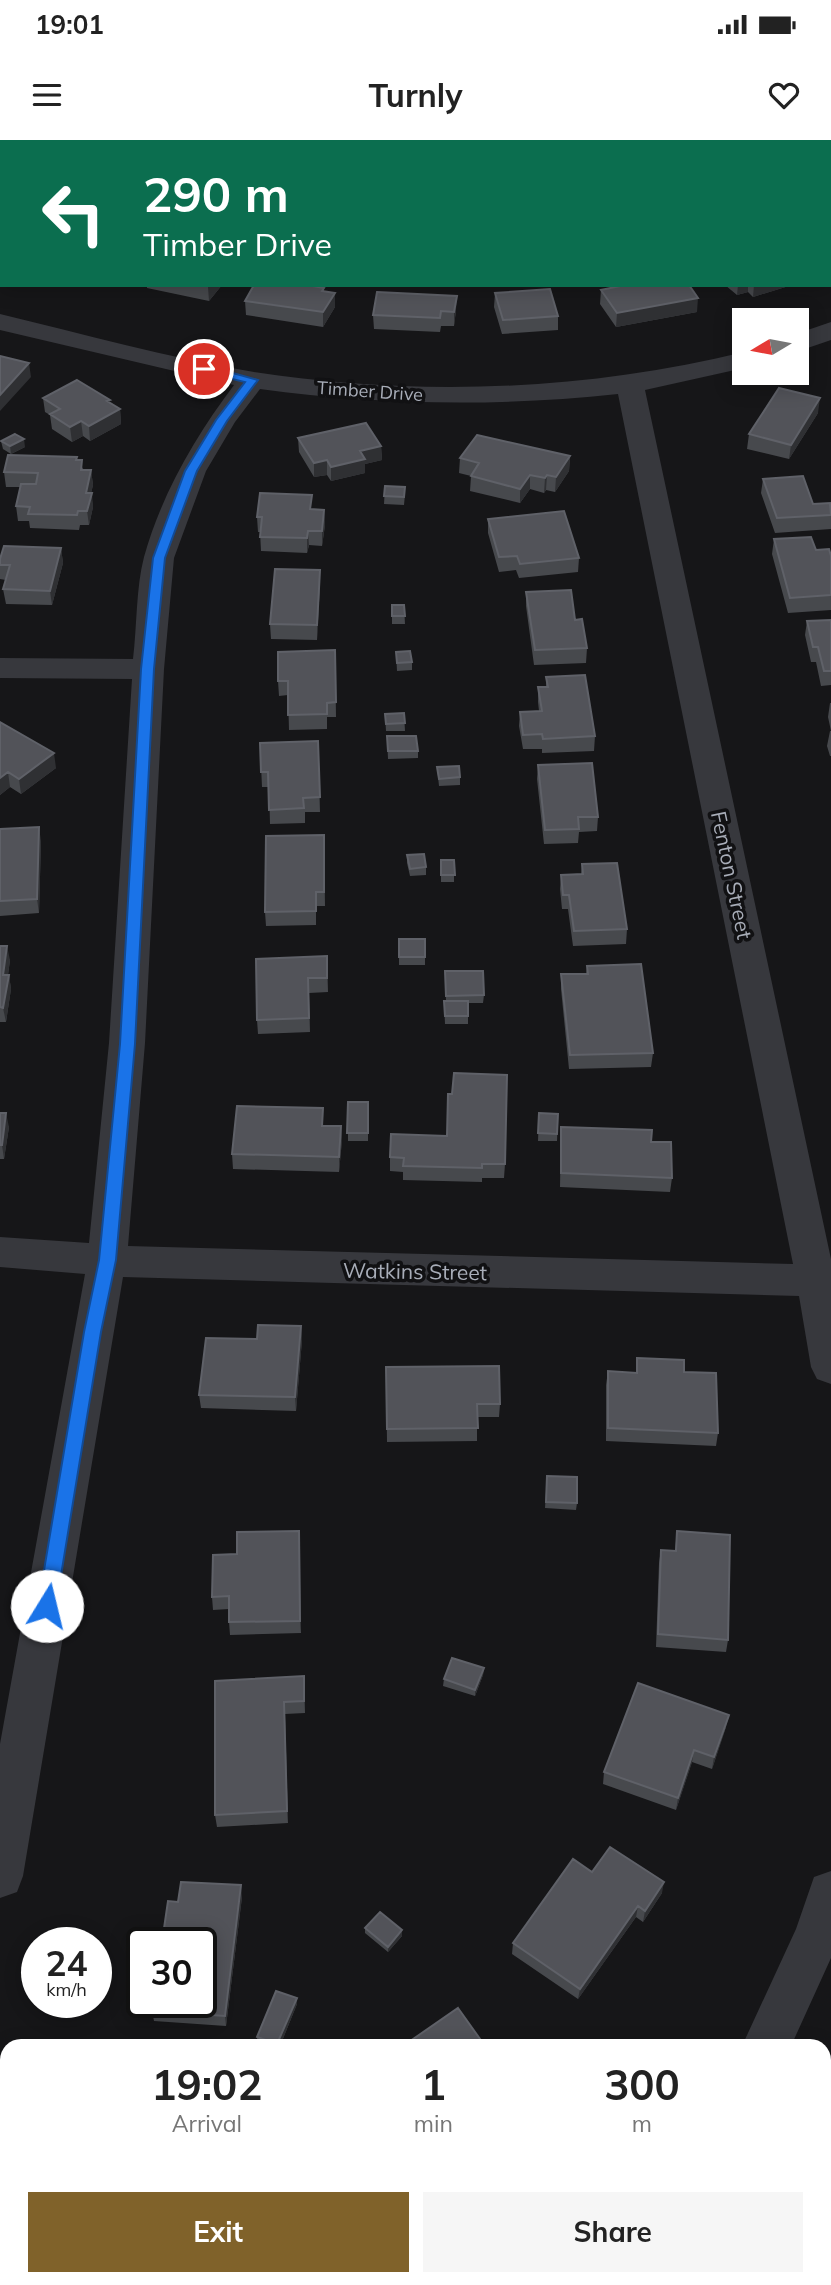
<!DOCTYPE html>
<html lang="en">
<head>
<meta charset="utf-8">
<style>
	:root { --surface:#fff; --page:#f6f6f6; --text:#222; --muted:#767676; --accent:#80622a }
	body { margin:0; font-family:Mulish,sans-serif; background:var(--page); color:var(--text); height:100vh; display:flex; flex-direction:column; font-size:26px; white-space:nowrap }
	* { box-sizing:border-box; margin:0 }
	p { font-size:23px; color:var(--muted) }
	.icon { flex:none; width:38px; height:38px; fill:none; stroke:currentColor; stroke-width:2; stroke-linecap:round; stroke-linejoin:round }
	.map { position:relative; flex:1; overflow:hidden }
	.panel { position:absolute; left:0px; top:1899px; width:831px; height:247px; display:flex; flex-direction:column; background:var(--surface); border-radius:21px 21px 0 0; box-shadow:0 4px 18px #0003 }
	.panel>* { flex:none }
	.hud { position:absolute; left:0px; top:0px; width:831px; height:147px; box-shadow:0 4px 18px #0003; background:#0b6e4f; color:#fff; overflow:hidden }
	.needle { width:46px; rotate:260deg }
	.fabs { position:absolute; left:732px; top:168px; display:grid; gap:14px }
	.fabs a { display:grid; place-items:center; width:77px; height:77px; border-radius:0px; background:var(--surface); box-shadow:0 4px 18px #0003; font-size:35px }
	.speed { position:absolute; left:21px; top:1787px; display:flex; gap:14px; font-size:35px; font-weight:700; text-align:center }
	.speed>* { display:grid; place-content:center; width:91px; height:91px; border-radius:50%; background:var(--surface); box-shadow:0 4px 18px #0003; line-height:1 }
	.speed small { font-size:18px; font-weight:400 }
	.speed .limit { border:4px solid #111; border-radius:10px; background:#fff; color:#111 }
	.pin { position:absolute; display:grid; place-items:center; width:60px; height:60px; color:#fff; margin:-30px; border:4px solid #fff; border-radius:50%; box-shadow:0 2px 7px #0007 }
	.me { position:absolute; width:77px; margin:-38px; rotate:9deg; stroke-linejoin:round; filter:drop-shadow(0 0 5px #0008) }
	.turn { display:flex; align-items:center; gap:24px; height:147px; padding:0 28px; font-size:32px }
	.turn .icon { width:91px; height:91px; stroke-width:2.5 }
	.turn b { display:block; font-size:49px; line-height:60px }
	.eta { display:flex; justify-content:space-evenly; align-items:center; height:119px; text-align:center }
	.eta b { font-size:42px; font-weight:700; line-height:49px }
	.cta { display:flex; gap:14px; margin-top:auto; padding:14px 28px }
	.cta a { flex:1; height:80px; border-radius:0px; background:var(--accent); color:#fff; font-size:28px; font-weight:700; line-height:80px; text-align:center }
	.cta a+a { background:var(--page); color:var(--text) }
	.status { display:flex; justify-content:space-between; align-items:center; height:49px; padding:0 35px; background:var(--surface); direction:ltr }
	.status svg { height:19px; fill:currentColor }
	header { display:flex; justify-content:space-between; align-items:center; height:91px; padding:0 28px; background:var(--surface); font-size:32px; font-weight:700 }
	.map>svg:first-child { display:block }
</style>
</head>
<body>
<div class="status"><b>19:01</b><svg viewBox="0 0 49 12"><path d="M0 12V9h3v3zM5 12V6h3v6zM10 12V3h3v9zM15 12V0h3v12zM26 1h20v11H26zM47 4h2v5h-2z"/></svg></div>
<header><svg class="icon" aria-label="menu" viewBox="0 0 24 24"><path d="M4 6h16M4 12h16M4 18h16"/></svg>Turnly<svg class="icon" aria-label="heart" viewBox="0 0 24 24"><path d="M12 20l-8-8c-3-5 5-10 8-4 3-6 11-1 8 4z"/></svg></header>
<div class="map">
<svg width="831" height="2145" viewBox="0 0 831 2145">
	<rect width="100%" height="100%" fill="#161618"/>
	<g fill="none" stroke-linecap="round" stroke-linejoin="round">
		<!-- minor -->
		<path fill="#37383d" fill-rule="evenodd" d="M5,0H30L4,2Z
			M672,0H698L699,2H673Z
			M830,76H831V94L830,93Z
			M0,174C84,194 168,218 254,232C417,257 584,251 744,212V228L645,250L831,1119V1244L817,1239L811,1227L799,1156L123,1137L23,1736L17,1752L0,1758V1604L85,1134L0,1127V1097L89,1103L109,903L132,539L0,538V518L133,519C137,487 136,447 144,417C162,353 195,297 234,245L0,190ZM260,249C379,265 498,267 618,254L793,1124L128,1106L145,903L164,529L174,418L206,331L235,282Z
			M831,182V200L796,212V194Z
			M831,1731V1818L791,1906H742L796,1789L814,1737Z
			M495,2138H555L552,2145H492Z
			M706,2138H762L765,2145H709Z"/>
	</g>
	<!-- wall -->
	<path fill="#47494d" d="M472,0H548L546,2H472Z
		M2,94V127L0,124V95Z
		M147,145H222L209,161L147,148Z
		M725,145H792L753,157L748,152L737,155Z
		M324,148V151L335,153V167L323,187L246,175L245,161Z
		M601,150L697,172L616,187L600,164Z
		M495,153L558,176V190L502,194L494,167Z
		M456,170L454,186H441L440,192L374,189L373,175Z
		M43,258L110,263L120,269L121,284L90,301L83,296L72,302L52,289L50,275L45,272Z
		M818,273L789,319L747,309L749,294Z
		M298,298L381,306L382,320L365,324V333L331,341L327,335L314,337L299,312Z
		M1,301L25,307L11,314L3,309Z
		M570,316L569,331L555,352L546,350L544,353L530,349L520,363L470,351L471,336L459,333L460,318Z
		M77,317V320L84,330H91L93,345L91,353L93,367L89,385H80L79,390L30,388L29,381H18L16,366L20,347H6L4,332Z
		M763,339L813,364L831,365V389L775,393L761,353Z
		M385,346L405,354L404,365L384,364Z
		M313,370H324L325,385L322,406L309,405L307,413L261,411L260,392H258L257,377Z
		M488,379L579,418L578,432L519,438L516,430L499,432L488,393Z
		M774,399L816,410L831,416V470L788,473L772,414Z
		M61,408L63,423L52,465L6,464L3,449L6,440L0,439V419Z
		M320,430V444L317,500L271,499L270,484Z
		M526,452L575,480L587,508L586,523L534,525L526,466Z
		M392,465H404L405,484H392Z
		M831,480V545L821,546L816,522H811L805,495L807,481Z
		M335,510L336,577H327V589L289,590L288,555L279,556L278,541Z
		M396,512L412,522V530L397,531Z
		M546,537L595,596L594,611L542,613V609H523L519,586L520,572L539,571L538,562V547H546Z
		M830,563H831V616H830L827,606L830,591H831L828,577Z
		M404,573L405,591H386L385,574Z
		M0,582L56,628L21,654L10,647L0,655Z
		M387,596L418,611V618L388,619Z
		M318,601L320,672H305V683L270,684L269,647H262L260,603Z
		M538,625L598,677L597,691L579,692L578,703L544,704L537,639Z
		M437,627L460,637V645L439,646Z
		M0,689L41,701L39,773L0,776Z
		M324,695L325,766H316V785L266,786L265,772Z
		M407,715L426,727V735L410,736L407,723Z
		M441,720H454V742H441Z
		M582,724L627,789L626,804L573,806L568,769H562L560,749L561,735L581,734Z
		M399,799H425V825H399Z
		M0,806L10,820L8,835H9L11,849L6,882H0Z
		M327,816L328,852L309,853L310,892L258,894L257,880Z
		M587,826L653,913L651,927L569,929L561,849V834H586Z
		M445,831L484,855L483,863H468V884H445L444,861H446Z
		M348,962H368V1001H348Z
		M0,973L9,987L4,1019H0Z
		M539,973L558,974L557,1001H538Z
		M324,986H341L342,1000L339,1032L233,1029L232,1014Z
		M561,987L651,1002L672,1038L670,1052L560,1047Z
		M390,1017L505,1024L504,1038H482V1042L403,1040V1032L390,1031Z
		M301,1186L302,1200L296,1271L201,1268L199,1255L257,1199Z
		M637,1218L684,1232L718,1293L716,1306L606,1301V1245L608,1231L636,1233Z
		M386,1227L500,1264L499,1277H477V1301L387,1302Z
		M547,1336L577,1363L576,1370L545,1368Z
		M299,1391L301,1493L230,1495L229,1482V1469L213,1470L212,1457L237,1414Z
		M677,1391L728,1500L726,1512L656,1507L659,1423L661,1410L675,1411Z
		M484,1528L483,1535L475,1556L443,1546L444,1539Z
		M304,1536L305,1573L285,1574L288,1683L217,1687L215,1675V1541Z
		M726,1587L712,1629L692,1622L676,1670L603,1644L604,1632Z
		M592,1732L662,1753L643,1782L636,1777L578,1859L512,1814L513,1803Z
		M242,1757L226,1886L154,1881L152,1871L178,1762Z
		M365,1788L402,1796L388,1812L365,1793Z
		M297,1858V1864L280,1906H266L257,1903V1897Z"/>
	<!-- shaded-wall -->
	<path fill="#2f3033" d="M139,0H150V2H137Z
		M529,0H548L546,2H528Z
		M209,145H222L209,161L208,147Z
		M738,145H748V152L737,155Z
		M754,145H792L753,157Z
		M335,153V167L323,187V172Z
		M457,156L456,170L454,186V172Z
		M698,158L697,172L616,187L617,173Z
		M29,223L31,237L0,271V255Z
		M820,258L818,273L789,319L791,305Z
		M110,260L111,274L120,269L121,284L90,301L89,286L107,261Z
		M81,281L83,296L72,302L70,287Z
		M24,299L25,307L11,314L10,306Z
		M381,306L382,320L365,324V333L331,341V327L360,311Z
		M570,316L569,331L555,352L556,337Z
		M327,320V335L314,337V323Z
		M91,330L93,345L88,367L86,353Z
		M530,335V349L520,363V349Z
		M547,335L546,350L544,353L545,338Z
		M92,353L93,367L89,385L87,371Z
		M324,370L325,385L322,406V391Z
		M308,391L309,405L307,413V398Z
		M61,408L63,423L52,465L50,451Z
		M320,430V444L317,500V485Z
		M54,613L56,628L21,654L19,639Z
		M8,632L10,647L0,655V638Z
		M39,687L41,701L39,773L37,759Z
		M7,806L10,820L6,849L3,835Z
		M9,835L11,849L6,882L3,868Z
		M6,973L9,987L4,1019L2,1005Z
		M341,986L342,1000L339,1032V1017Z
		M301,1186L302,1200L296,1271L295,1257Z
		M299,1391L300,1404L301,1493L300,1481Z
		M484,1528L483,1535L475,1556V1550Z
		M284,1562L285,1574L288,1683L287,1671Z
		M729,1575L726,1587L712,1629L714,1617Z
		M694,1610L692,1622L676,1670L678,1658Z
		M664,1742L662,1753L643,1782L645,1771Z
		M241,1745L242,1757L226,1886L225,1876Z
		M638,1766L636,1777L578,1859L580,1849Z
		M402,1790V1796L388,1812V1807Z
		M297,1858V1864L280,1906H277Z"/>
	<!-- building -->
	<path fill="#525359" stroke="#5f6168" stroke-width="2" d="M95,0H139L137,2H93Z
		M241,0H260V2H241Z
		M345,0H370L368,2H344Z
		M572,0H596L600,2H569Z
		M2,94V117L0,113V95Z
		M254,145H307L324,148L322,151L335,153L323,172L245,161Z
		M625,145H689L698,158L617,173L601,150Z
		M550,149L558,176L503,180L495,153Z
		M377,152L457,156L454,172L441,171L440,178L373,175Z
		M0,216L29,223L0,255Z
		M77,240L110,260L107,261L120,269L89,286L81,281L70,287L50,274L60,269L43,258Z
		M779,248L820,258L791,305L749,294Z
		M366,283L381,306L360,311L365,319L331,327L327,320L314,323L298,298Z
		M15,294L24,299L10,306L1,301Z
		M477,295L570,316L556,337L547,335L545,338L530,335L520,349L471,336L479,323L460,318Z
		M8,315L77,317L76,320H82L81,330H91L86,353H92L87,371H78L77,375L28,374L30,367L16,366L21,344H36L38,333L4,332Z
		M803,336L813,364L830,363L831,375L777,378L763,339Z
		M385,346L405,347L404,357L384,356Z
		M260,353L312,355L310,369L324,370L322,391H308L307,398L260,397L262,377H257Z
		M564,371L579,418L520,424L517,416L499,417L488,379Z
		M811,397L816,410L829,409L831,416V455L790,458L774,399Z
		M4,406L61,408L50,451L3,449L10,425H0V419Z
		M275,429L320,430L317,485L270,484Z
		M571,450L575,480L582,479L587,508L535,510L526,452Z
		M392,465H404L405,476H392Z
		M831,480V531H824L818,507H813L807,481Z
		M335,510L336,562L327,563V574L288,575V541H278V512Z
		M410,511L412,522L397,523L396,512Z
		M585,535L595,596L543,599L542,594L523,595L520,572L542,571L538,547H548L546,537Z
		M404,573L405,583L386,584L385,574Z
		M0,582L54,613L19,639L8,632L0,638Z
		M387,596H416L418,611H388Z
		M318,601L320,657L303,658L304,668L269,670L268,632H261L260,603Z
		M592,623L598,677H578L579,689L545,690L538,625Z
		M459,626L460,637L439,639L437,627Z
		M39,687L37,759L0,761V689Z
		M324,695V752H316V771L265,772L266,696Z
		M424,714L426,727L410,729L407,715Z
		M441,720H454L455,735H441Z
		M617,723L627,789L574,791L569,755H563L561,735L583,734L582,724Z
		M399,799H425V817H399Z
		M0,806H7L3,835H9L3,868L0,867Z
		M327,816V838H308L309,878L257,880L256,819Z
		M641,824L653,913L570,915L561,834H588L587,826Z
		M445,831H483L484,855L446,856Z
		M444,861H468V876H445Z
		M454,933L507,935L505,1024H482V1028L403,1026L404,1018L390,1017L391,994L447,996L448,954H452Z
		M348,962H368V993H347Z
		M237,966L323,968L322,986H341L339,1017L232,1014Z
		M0,973H6L2,1005H0Z
		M539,973L558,974L557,994L538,993Z
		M561,987L652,990L651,1002H671L672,1038L561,1033Z
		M258,1185L301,1186L295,1257L199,1255L206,1198L257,1199Z
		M637,1218L684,1220V1232L716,1233L718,1293L608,1288V1231L637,1233Z
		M499,1226L500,1264H477L478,1288L387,1289L386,1227Z
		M547,1336L577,1337V1363L546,1362Z
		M299,1391L300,1481L229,1482V1456L212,1457L213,1415L237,1414V1392Z
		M677,1391L730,1395L728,1500L658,1494L661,1410L676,1411Z
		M452,1518L484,1528L475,1550L444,1539Z
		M304,1536V1561L284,1562L287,1671L215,1675V1541Z
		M638,1543L729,1575L714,1617L694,1610L678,1658L604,1632Z
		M610,1707L664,1742L645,1771L638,1766L580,1849L513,1803L573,1719L592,1732Z
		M181,1742L241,1745L225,1876L152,1871L153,1862H201V1802H162L168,1761L178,1762Z
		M380,1772L402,1790L388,1807L365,1788Z
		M276,1851L297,1858L277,1904L257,1897Z
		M458,1868L485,1906H403Z"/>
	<!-- route -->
	<path fill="#1a73e8" stroke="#114b97" stroke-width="2" d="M204,225L258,240L227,281L197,331L165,418L154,529L135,904L116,1120L101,1192L56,1466L53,1471L47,1474L41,1471L38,1466L84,1192L99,1120L120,904L141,529L153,418L185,331L216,280L245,242L199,231L198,229Z"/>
	<g text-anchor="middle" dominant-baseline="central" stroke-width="7" stroke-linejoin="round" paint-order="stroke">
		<!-- far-street labels -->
		<g font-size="18" fill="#a8adb8" stroke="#111113">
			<text transform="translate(370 251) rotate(4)">Timber Drive</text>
		</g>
		<!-- street labels -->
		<g font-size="21" fill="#a8adb8" stroke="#111113">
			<text transform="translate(732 735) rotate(78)">Fenton Street</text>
			<text transform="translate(415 1131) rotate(1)">Watkins Street</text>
		</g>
	</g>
</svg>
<div class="fabs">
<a><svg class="needle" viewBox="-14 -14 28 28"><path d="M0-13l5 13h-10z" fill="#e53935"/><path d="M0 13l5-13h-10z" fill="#767676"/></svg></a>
</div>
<div class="speed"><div>24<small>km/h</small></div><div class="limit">30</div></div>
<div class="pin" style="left:204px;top:229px;background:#d93025"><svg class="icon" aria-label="arrive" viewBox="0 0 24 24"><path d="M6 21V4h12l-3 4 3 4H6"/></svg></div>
<svg class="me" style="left:47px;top:1466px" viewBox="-20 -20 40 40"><circle r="19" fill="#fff"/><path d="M0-13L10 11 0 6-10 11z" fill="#1a73e8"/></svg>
<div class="hud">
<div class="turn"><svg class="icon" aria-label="left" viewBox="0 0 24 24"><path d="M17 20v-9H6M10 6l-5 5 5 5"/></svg><div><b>290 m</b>Timber Drive</div></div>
</div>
<section class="panel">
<div class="eta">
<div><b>19:02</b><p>Arrival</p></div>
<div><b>1</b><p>min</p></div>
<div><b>300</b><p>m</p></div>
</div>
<div class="cta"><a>Exit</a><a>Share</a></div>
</section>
</div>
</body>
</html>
